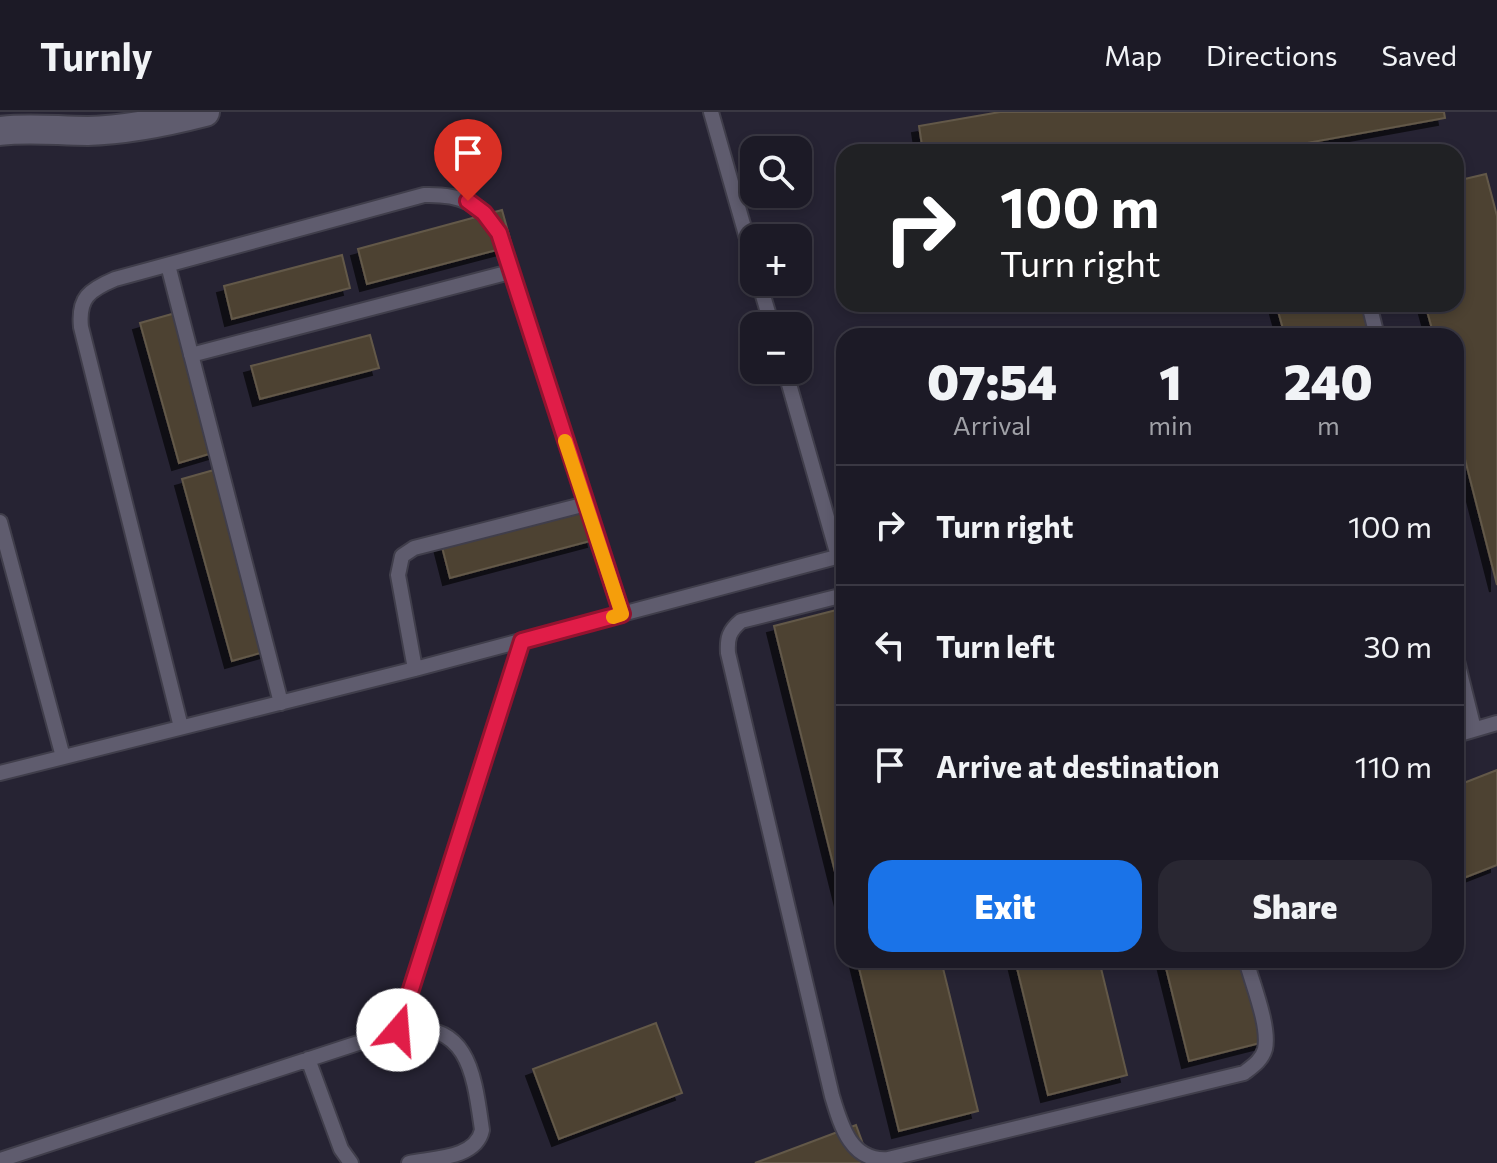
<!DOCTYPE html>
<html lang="en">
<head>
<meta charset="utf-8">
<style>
	:root { --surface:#1c1a26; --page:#292732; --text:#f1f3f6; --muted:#a0a1a7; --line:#3a3843; --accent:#1a73e8 }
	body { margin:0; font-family:Commissioner,sans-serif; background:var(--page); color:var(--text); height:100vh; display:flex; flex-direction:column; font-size:30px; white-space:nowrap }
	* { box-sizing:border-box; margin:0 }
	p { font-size:26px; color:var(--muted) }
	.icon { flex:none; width:44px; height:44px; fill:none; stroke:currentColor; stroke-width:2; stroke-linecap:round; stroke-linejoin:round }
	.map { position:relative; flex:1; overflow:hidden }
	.side { position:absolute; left:836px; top:216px; width:628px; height:640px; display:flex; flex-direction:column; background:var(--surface); border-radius:24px; box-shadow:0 4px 12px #0003,0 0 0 2px var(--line) }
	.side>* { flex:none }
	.hud { position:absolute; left:836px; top:32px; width:628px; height:168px; border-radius:24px; box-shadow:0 4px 12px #0003,0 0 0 2px var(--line); background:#202124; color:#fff; overflow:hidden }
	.buttons { position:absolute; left:740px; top:24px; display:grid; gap:16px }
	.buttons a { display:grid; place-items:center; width:72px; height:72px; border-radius:16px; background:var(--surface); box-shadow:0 4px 12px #0003,0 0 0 2px var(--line); font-size:40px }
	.pin { position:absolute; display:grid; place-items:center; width:68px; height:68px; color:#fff; margin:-82px -34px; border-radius:50% 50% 50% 0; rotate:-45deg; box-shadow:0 0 8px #0007 }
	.pin .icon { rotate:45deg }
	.me { position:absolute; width:88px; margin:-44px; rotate:18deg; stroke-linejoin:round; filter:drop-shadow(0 0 6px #0008) }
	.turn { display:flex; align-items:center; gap:28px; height:168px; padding:0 32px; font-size:36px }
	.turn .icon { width:104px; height:104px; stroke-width:2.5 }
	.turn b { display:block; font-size:56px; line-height:68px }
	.eta { display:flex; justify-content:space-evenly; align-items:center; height:136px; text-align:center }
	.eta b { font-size:48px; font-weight:800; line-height:56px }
	.button { display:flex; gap:16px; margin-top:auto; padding:16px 32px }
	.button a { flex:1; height:92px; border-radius:24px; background:var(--accent); color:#fff; font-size:32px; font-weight:800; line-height:92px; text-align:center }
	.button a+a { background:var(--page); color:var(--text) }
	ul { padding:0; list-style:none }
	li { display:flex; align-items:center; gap:24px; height:120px; padding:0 32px; border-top:2px solid var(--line) }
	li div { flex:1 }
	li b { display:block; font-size:30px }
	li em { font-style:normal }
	header { display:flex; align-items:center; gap:48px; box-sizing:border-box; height:112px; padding:0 40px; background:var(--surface); border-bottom:2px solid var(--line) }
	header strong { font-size:38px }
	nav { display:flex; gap:44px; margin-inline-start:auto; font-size:28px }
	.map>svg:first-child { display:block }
</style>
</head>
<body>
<header>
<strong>Turnly</strong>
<nav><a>Map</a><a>Directions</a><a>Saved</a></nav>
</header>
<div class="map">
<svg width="1497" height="1051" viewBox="0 0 1497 1051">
	<defs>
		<filter id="shadow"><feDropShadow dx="-7" dy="7" stdDeviation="0" flood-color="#0009"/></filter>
	</defs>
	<rect width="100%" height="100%" fill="#262333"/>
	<!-- building -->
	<path fill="#4d4333" stroke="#635948" stroke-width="2" filter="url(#shadow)" d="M1000,0H1444L1445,6L1257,40H923L919,14Z
		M1486,62L1497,104V473L1456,312V224H1434L1425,192H1456V69Z
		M502,98L512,134L367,172L358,137Z
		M342,143L350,176L232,207L224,174Z
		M1276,192H1371L1379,224H1285Z
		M179,200L219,339L179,351L140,211Z
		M370,223L379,256L260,287L251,254Z
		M221,356L271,538L232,549L182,367Z
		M586,393L594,428L450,466L441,431Z
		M844,496V796L774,514Z
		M1497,658V753L1456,769V674Z
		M857,848H941L978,999L899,1019Z
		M1015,848H1099L1127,963L1048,983Z
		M1164,848H1248L1268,929L1189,949Z
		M656,911L682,981L559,1027L533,957Z
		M856,1013L870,1051H755Z"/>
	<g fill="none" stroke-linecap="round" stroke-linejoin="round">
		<!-- service casing -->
		<g stroke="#403e4b" stroke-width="18">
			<path id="service" d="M711,0L754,151
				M168,153L281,591
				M759,170L772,214
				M1369,192L1377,224
				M191,243L510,160
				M785,258L838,444
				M0,410L63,645
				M844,483L741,509C729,519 727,526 728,541L832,984C841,1014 851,1050 888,1047L1244,961C1253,954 1262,948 1265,937C1270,914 1252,871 1246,848
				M1456,545L1474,617
				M415,557L398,463L402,444L414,436L586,392
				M181,615L81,215C78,186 89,178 115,167L424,83C463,82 476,90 499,121L622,502
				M1456,623L1497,611
				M0,661L415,557L844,443
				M398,918L522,529
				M308,947L341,1037L351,1051
				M0,1048L398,918C469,907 474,962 482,1018C476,1047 432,1046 409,1051"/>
		</g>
		<!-- minor casing -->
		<g stroke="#403e4b" stroke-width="32">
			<path id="minor" d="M0,19C29,15 58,19 88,19C128,18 166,10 205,0"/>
		</g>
		<!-- service -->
		<use href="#service" stroke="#5f5c6e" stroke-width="14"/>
		<!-- minor -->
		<use href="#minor" stroke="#5f5c6e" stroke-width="28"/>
	</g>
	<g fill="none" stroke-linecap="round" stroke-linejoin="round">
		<!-- route casing -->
		<g stroke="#92132f" stroke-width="20">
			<path id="route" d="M398,918L522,529L622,502L499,121L484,101L468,89"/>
		</g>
		<!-- route -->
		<use href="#route" stroke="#e11d48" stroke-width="14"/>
		<!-- slow -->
		<path stroke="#f59e0b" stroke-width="14" d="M565,329L622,502L613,505"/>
	</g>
</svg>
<div class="buttons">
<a><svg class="icon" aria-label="search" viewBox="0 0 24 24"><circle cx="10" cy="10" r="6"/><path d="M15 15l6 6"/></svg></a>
<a>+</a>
<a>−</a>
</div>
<div class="pin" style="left:468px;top:89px;background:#d93025"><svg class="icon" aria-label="arrive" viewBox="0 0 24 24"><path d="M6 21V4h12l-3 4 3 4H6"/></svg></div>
<svg class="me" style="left:398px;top:918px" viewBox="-20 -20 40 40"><circle r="19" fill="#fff"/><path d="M0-13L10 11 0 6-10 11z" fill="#e11d48"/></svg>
<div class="hud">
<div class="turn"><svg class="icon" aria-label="right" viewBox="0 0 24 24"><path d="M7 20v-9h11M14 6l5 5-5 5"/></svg><div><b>100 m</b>Turn right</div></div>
</div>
<section class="side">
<div class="eta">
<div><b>07:54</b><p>Arrival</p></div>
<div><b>1</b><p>min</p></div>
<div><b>240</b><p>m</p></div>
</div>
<ul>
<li><svg class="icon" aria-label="right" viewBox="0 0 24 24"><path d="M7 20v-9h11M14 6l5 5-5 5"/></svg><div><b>Turn right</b></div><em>100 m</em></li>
<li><svg class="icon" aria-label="left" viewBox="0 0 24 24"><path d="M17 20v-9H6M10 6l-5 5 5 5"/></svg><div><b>Turn left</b></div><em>30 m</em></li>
<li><svg class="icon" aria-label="arrive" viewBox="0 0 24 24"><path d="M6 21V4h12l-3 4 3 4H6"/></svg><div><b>Arrive at destination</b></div><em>110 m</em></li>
</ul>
<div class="button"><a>Exit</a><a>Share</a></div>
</section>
</div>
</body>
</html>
